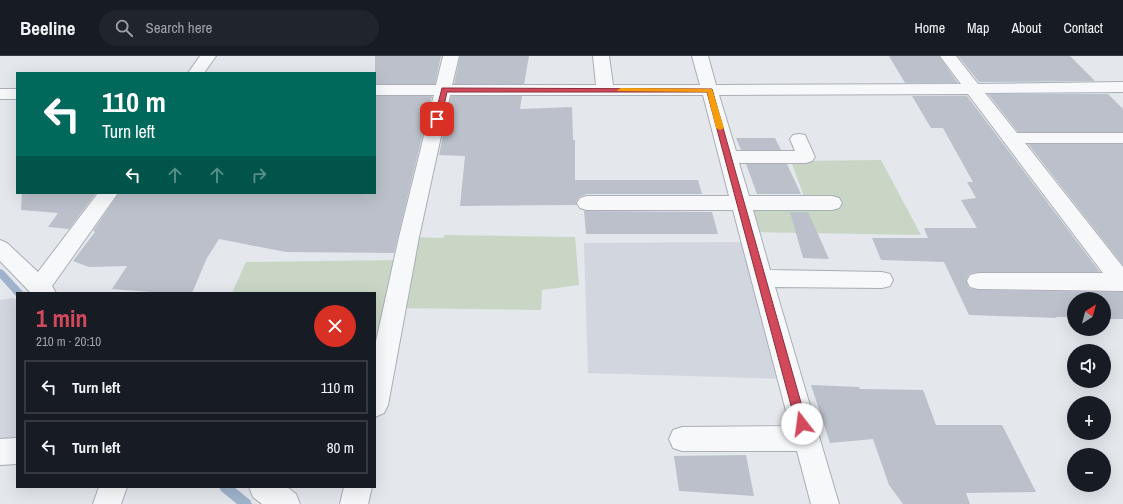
<!DOCTYPE html>
<html lang="en">
<head>
<meta charset="utf-8">
<style>
	:root { --surface:#171b24; --page:#20242c; --text:#f1f3f6; --muted:#9ea1a6; --line:#363941; --accent:#d1495b }
	body { margin:0; font-family:"Archivo Narrow",sans-serif; background:var(--page); color:var(--text); height:100vh; display:flex; flex-direction:column; font-size:15px; white-space:nowrap }
	* { box-sizing:border-box; margin:0 }
	p { font-size:13px; color:var(--muted) }
	.icon { flex:none; width:22px; height:22px; fill:none; stroke:currentColor; stroke-width:2; stroke-linecap:round; stroke-linejoin:round }
	.map { position:relative; flex:1; overflow:hidden }
	.side { position:absolute; left:16px; top:236px; width:360px; height:196px; display:flex; flex-direction:column; background:var(--surface); border-radius:0px; box-shadow:0 4px 16px #0002 }
	.side>* { flex:none }
	.guide { position:absolute; left:16px; top:16px; width:360px; height:122px; border-radius:0px; box-shadow:0 4px 16px #0002; background:#00695c; color:#fff; overflow:hidden }
	.needle { width:26px; rotate:36deg }
	.fabs { position:absolute; left:1067px; top:236px; display:grid; gap:8px }
	.fabs a { display:grid; place-items:center; width:44px; height:44px; border-radius:50%; background:var(--surface); box-shadow:0 4px 16px #0002; font-size:20px }
	.pin { position:absolute; display:grid; place-items:center; width:34px; height:34px; color:#fff; margin:-17px; border-radius:8px; box-shadow:0 2px 6px #0006 }
	.me { position:absolute; width:44px; margin:-22px; rotate:345deg; stroke-linejoin:round; filter:drop-shadow(0 0 3px #0008) }
	.turn { display:flex; align-items:center; gap:14px; height:84px; padding:0 20px; font-size:18px }
	.turn .icon { width:52px; height:52px; stroke-width:2.5 }
	.turn b { display:block; font-size:28px; line-height:34px }
	.lanes { display:flex; align-items:center; height:38px; padding:0 20px; background:#0003; justify-content:center; gap:20px; direction:ltr }
	.lanes .off { opacity:.35 }
	.round { display:grid; place-items:center; flex:none; width:42px; height:42px; border-radius:21px; background:var(--page) }
	.head { display:flex; align-items:center; justify-content:space-between; height:68px; padding:0 20px }
	h1 { font-size:24px; font-weight:700; line-height:30px; color:var(--accent) }
	ul { padding:0; list-style:none }
	li { display:flex; align-items:center; gap:12px; height:54px; margin:0 8px 6px; padding:0 12px; border:2px solid var(--line); border-radius:0px }
	li div { flex:1 }
	li b { display:block; font-size:15px }
	li em { font-style:normal }
	header { display:flex; align-items:center; gap:24px; box-sizing:border-box; height:56px; padding:0 20px; background:var(--surface); border-bottom:1px solid var(--line) }
	header strong { font-size:19px }
	nav { display:flex; gap:22px; margin-inline-start:auto; font-size:14px }
	.search { width:280px; height:36px; background:var(--page); display:flex; align-items:center; gap:10px; box-sizing:border-box; padding:0 14px; border-radius:22px; color:var(--muted); font-size:15px }
	.map>svg:first-child { display:block }
</style>
</head>
<body>
<header>
<strong>Beeline</strong>
<div class="search"><svg class="icon" aria-label="search" viewBox="0 0 24 24"><circle cx="10" cy="10" r="6"/><path d="M15 15l6 6"/></svg>Search here</div>
<nav><a>Home</a><a>Map</a><a>About</a><a>Contact</a></nav>
</header>
<div class="map">
<svg width="1123" height="448" viewBox="0 0 1123 448">
	<rect width="100%" height="100%" fill="#e4e7ec"/>
	<!-- built -->
	<path fill="#d2d6de" d="M752,186L789,323L588,317L584,187Z
		M14,242L17,245V385L0,386V244Z"/>
	<!-- green -->
	<path fill="#c9d6c5" d="M881,104L921,179L749,176L741,146H806L791,105Z
		M445,179L575,181L579,229L542,234L541,254L395,252L409,181L443,182Z
		M398,204L375,309V237H232L246,206Z"/>
	<g fill="none" stroke-linecap="round" stroke-linejoin="round">
		<!-- stream -->
		<path fill="#9fb4cc" fill-rule="evenodd" d="M0,213L3,214L24,237H17V240H16L0,222Z
			M219,431H234L250,444L252,448H237L221,435Z"/>
	</g>
	<!-- building -->
	<path fill="#bbc0ca" d="M375,0H441L435,28H375Z
		M460,0H529L524,28H454Z
		M889,0H939L958,27H905Z
		M958,0H1070L1095,25L979,26Z
		M988,38H1108L1123,53V76H1018Z
		M375,40H432L394,197L286,196L219,183L207,202L192,237H149L150,236L112,233L127,210L89,211L73,205L95,176L93,175L119,137H375Z
		M451,40H522L520,53L572,51L573,84H575V124H698L702,138H587L579,141L576,146L577,149L460,150L465,100L439,99Z
		M912,40H967L1100,216H978L969,218L966,224L969,232L978,234L1123,236V263H1104V243H1074V261H1056L1057,262L969,259L944,206L881,204L872,182H928L924,172H977L961,144L976,142L967,126H973L943,72H931Z
		M736,82H775L781,94H741Z
		M1028,88H1123V209Z
		M746,108H787L801,138H757Z
		M22,137H96L69,173L48,171L58,157L21,154Z
		M584,155L712,156L718,178H586Z
		M790,156H808L829,203L803,202Z
		M811,329L859,331L860,333L923,334L936,369H1002L1036,436L966,437L970,448H903L889,429L873,383L830,387Z
		M746,399L754,440L679,435L674,400Z"/>
	<g fill="none" stroke-linecap="round" stroke-linejoin="round">
		<!-- minor casing -->
		<g stroke="#a9aeb7" stroke-width="2">
			<path id="minor" d="M200,0H216L204,17H188Z
				M443,0H459L452,29H596L593,0H609L613,29H700L692,0H708L716,29L961,28L940,0H956L978,28L1123,26V36L985,37L1017,77H1123V87H1025L1123,211V235L978,233L970,231L967,225L970,219L978,217H1103L968,38L719,39L736,95H795L790,83L793,79L799,78L805,79L815,101L812,105L806,107H739L749,140H832L839,142L842,147L839,152L832,154H753L770,214L882,216L890,218L893,224L890,230L882,232L775,231L839,448H811L797,395H682L673,392L669,383L673,374L682,371L790,370L733,154H587L580,152L577,147L580,142L587,140H729L703,39H450L419,181L388,349L384,357L375,361V290L399,181L434,39H375V29H436Z
				M0,33H17V43H0Z
				M98,137H118L52,230L56,237H31L0,205V184L7,187L38,216Z
				M17,382V408L0,409V383Z
				M99,431H127L121,448H93Z
				M249,431H287L296,438L300,448H262L253,441Z
				M344,431H372L368,448H340Z"/>
		</g>
		<!-- minor -->
		<use href="#minor" fill="#f7f8fa" fill-rule="evenodd"/>
	</g>
	<!-- route -->
	<path fill="#d1495b" stroke="#882f3b" d="M442,32L712,33L807,368L806,371L802,372L798,371L796,368L707,36H447L441,63L437,65L434,63Z"/>
	<!-- slow -->
	<path fill="#f59e0b" d="M621,32L712,33L724,72L720,74L716,72L707,36L618,35L617,34Z"/>
</svg>
<div class="fabs">
<a><svg class="needle" viewBox="-14 -14 28 28"><path d="M0-13l5 13h-10z" fill="#e53935"/><path d="M0 13l5-13h-10z" fill="#9ea1a6"/></svg></a>
<a><svg class="icon" aria-label="sound" viewBox="0 0 24 24"><path d="M4 9h4l5-4v14l-5-4H4zM17 9q2 3 0 6"/></svg></a>
<a>+</a>
<a>−</a>
</div>
<div class="pin" style="left:437px;top:63px;background:#d93025"><svg class="icon" aria-label="arrive" viewBox="0 0 24 24"><path d="M6 21V4h12l-3 4 3 4H6"/></svg></div>
<svg class="me" style="left:802px;top:368px" viewBox="-20 -20 40 40"><circle r="19" fill="#fff"/><path d="M0-13L10 11 0 6-10 11z" fill="#d1495b"/></svg>
<div class="guide">
<div class="turn"><svg class="icon" aria-label="left" viewBox="0 0 24 24"><path d="M17 20v-9H6M10 6l-5 5 5 5"/></svg><div><b>110 m</b>Turn left</div></div>
<div class="lanes"><svg class="icon" aria-label="left" viewBox="0 0 24 24"><path d="M17 20v-9H6M10 6l-5 5 5 5"/></svg><svg class="icon off" aria-label="ahead" viewBox="0 0 24 24"><path d="M12 20V5M6 11l6-6 6 6"/></svg><svg class="icon off" aria-label="ahead" viewBox="0 0 24 24"><path d="M12 20V5M6 11l6-6 6 6"/></svg><svg class="icon off" aria-label="right" viewBox="0 0 24 24"><path d="M7 20v-9h11M14 6l5 5-5 5"/></svg></div>
</div>
<section class="side">
<div class="head"><div><h1>1 min</h1><p>210 m · 20:10</p></div><a class="round" style="background:#d93025;color:#fff"><svg class="icon" aria-label="close" viewBox="0 0 24 24"><path d="M6 6l12 12M18 6L6 18"/></svg></a></div>
<ul>
<li><svg class="icon" aria-label="left" viewBox="0 0 24 24"><path d="M17 20v-9H6M10 6l-5 5 5 5"/></svg><div><b>Turn left</b></div><em>110 m</em></li>
<li><svg class="icon" aria-label="left" viewBox="0 0 24 24"><path d="M17 20v-9H6M10 6l-5 5 5 5"/></svg><div><b>Turn left</b></div><em>80 m</em></li>
</ul>
</section>
</div>
</body>
</html>
